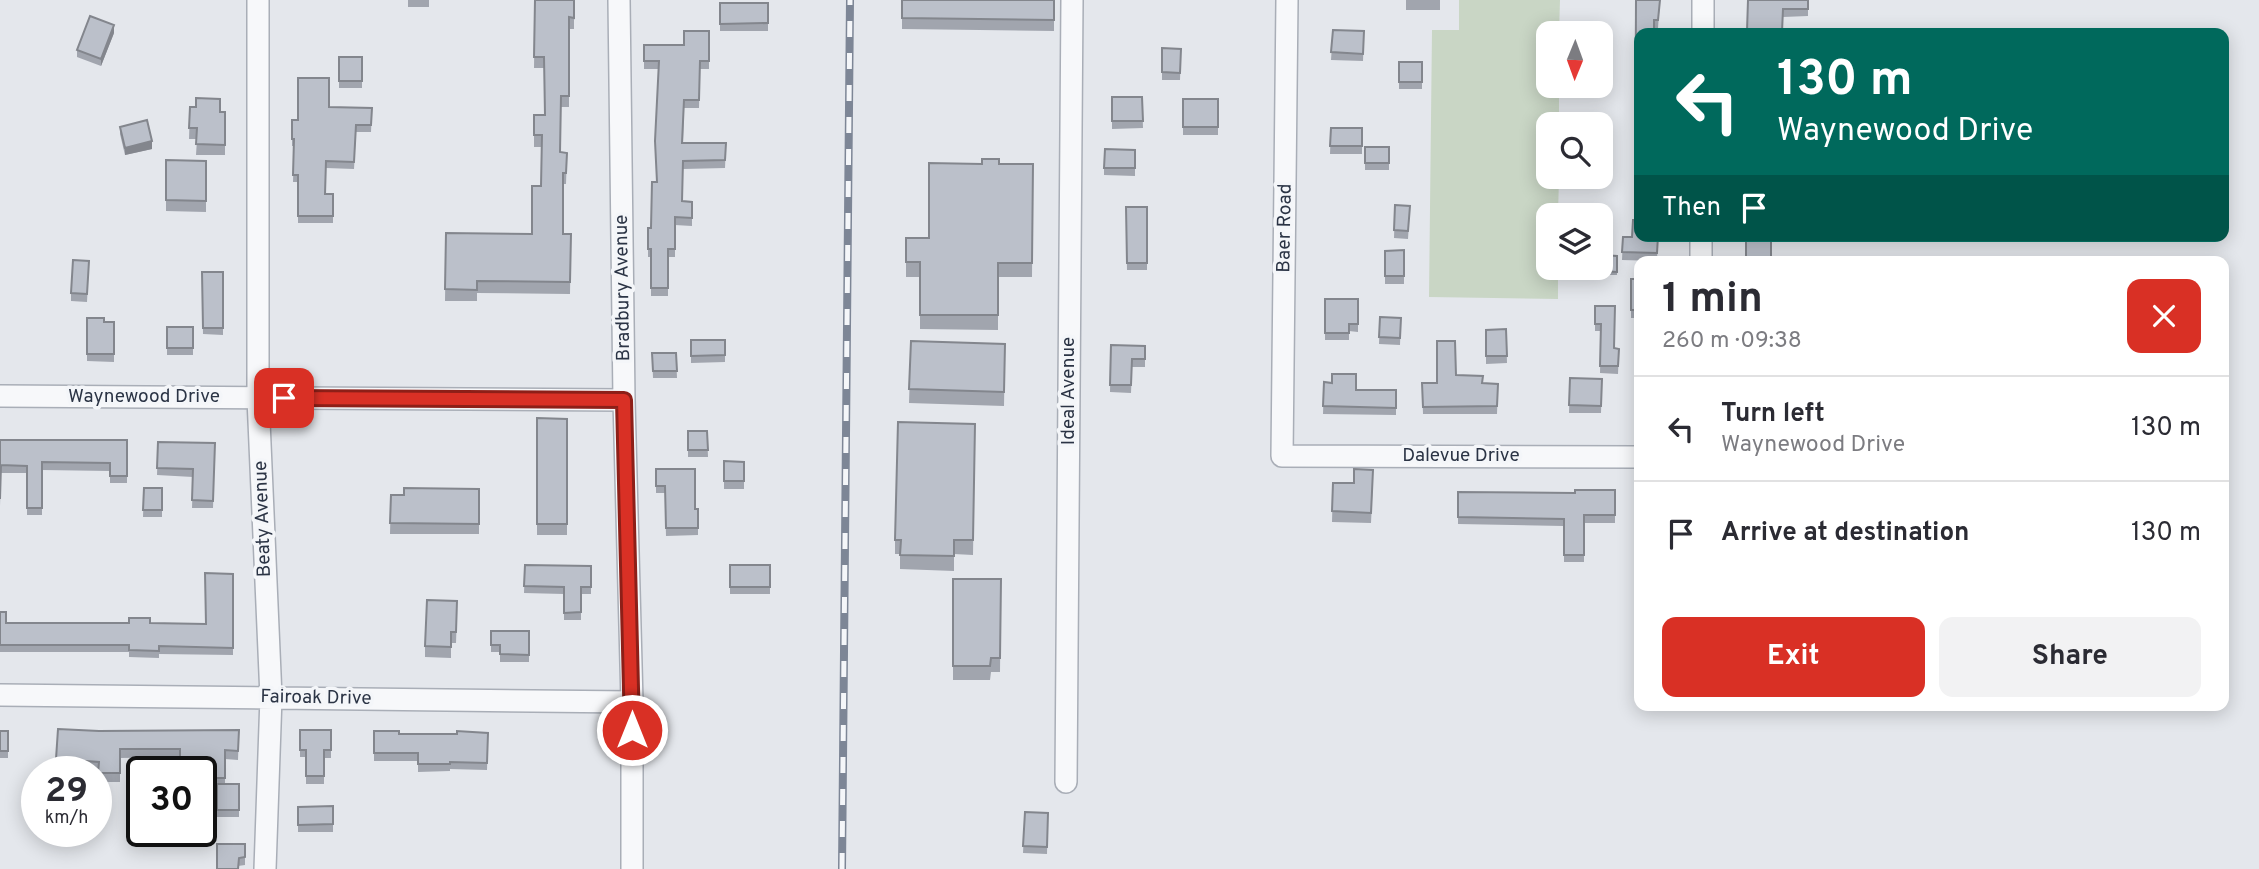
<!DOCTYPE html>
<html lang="en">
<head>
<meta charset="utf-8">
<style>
	:root { --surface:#fff; --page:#f2f2f3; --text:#2b2b33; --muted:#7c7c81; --line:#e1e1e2; --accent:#d93025 }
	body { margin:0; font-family:Overpass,sans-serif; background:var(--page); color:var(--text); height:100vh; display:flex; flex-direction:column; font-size:26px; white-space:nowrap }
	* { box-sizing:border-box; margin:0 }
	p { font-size:23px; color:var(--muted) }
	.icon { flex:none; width:38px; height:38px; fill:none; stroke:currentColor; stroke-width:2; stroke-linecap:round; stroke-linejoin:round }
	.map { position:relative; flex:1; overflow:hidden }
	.side { position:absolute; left:1634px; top:256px; width:595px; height:455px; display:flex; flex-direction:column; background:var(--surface); border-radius:14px; box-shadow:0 4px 18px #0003 }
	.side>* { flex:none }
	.banner { position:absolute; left:1634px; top:28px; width:595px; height:214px; border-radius:14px; box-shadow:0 4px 18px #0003; background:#00695c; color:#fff; overflow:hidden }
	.needle { width:46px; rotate:181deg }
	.fabs { position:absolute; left:1536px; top:21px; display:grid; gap:14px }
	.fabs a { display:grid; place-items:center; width:77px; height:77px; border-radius:14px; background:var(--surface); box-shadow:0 4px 18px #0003; font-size:35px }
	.speed { position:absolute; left:21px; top:756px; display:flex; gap:14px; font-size:35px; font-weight:700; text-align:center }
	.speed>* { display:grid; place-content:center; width:91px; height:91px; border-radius:50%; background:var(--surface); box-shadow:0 4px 18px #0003; line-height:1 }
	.speed small { font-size:18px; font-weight:400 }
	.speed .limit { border:4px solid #111; border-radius:10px; background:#fff; color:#111 }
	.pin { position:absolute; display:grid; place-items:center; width:60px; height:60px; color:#fff; margin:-30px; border-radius:14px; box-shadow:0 4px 10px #0006 }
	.me { position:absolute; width:77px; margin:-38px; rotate:0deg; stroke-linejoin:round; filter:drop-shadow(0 0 5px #0008) }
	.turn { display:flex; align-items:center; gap:24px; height:147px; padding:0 28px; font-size:32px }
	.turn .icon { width:91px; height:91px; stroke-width:2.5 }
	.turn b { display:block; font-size:49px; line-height:60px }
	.then { display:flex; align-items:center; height:66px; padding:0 28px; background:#0003; gap:14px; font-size:26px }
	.round { display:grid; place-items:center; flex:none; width:74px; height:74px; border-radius:14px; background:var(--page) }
	.head { display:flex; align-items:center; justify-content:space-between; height:119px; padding:0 28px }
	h1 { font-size:42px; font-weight:700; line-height:52px }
	.cta { display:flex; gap:14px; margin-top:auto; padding:14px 28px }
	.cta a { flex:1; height:80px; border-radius:14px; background:var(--accent); color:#fff; font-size:28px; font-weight:700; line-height:80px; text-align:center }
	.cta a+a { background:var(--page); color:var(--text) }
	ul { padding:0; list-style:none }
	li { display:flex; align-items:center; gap:21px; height:105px; padding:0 28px; border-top:2px solid var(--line) }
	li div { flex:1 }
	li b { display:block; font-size:26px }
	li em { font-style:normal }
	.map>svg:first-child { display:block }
</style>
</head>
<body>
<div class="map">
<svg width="2259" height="869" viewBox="0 0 2259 869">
	<rect width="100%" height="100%" fill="#e4e7ec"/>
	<!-- green -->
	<path fill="#c9d6c5" d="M1459,0H1560L1559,33H1549V86H1559V124H1549V177H1559L1558,215H1549V268H1558V299L1429,297L1432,30H1459Z"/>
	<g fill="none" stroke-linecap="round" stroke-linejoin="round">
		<!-- minor casing -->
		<g stroke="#a9aeb7" stroke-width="24">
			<path id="minor" d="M258,0V398L271,697L265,869
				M619,0L624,400L632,702V869
				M1287,0L1282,456L1640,457
				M1703,33V0
				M1701,261V236
				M0,396L624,400
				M0,695L632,702
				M1066,782L1072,0"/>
		</g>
		<!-- minor -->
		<use href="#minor" stroke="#f7f8fa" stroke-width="21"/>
		<!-- rail casing -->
		<g stroke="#7d8696" stroke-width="8">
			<path id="rail" d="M842,869L850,0"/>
		</g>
		<!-- rail -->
		<use href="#rail" stroke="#f4f6f9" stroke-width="5" stroke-dasharray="16" stroke-linecap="butt"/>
	</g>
	<!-- wall -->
	<path fill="#a1a5ae" d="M408,0H429V7H408Z
		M535,0H574V29H569V107H561L560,152L567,153L566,184H563V234H571L570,294L477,293V301H445L446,233L532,234L541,186L542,147H534V115H545L544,68H534Z
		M902,0H1054V31L902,29Z
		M1406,0H1440V10H1406Z
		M1636,0H1660L1658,28H1654L1640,33L1658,236L1657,261L1622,260L1623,237H1632L1635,220Z
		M1748,0H1808V16L1783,17L1782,33H1747Z
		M720,3H768V31H720Z
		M1333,30L1364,31L1363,61L1331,60Z
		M709,31V69H700L699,108H684L683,143H726L725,168L683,169L682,201L692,202V226L675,225V257H668V296H651V257H648V228H651L656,182L659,69H644V45H684Z
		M114,33L101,66L77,57V50Z
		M1162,48L1181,49L1180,80H1162Z
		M339,57H362V88H339Z
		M1399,62H1422V89H1399Z
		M1112,97H1142L1143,128L1112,129Z
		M1183,99H1218V135H1183Z
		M190,107L225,112V155H196L197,139H189Z
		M372,108L371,132H356L354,169L326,168L325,194H333V223H298V182H293L294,146H292V120H298Z
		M120,127L152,149L125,155L120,134Z
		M1331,128H1362V154H1330Z
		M1365,147H1389V170H1365Z
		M1135,150V176L1104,175V168Z
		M166,160L206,161V212L166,211Z
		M999,164H1033L1032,277H998V330L920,329V277H906V238H929Z
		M1395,205L1410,206L1408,239L1394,238Z
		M1126,207H1147V270H1127Z
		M1798,236H1817V242H1798Z
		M1404,250V284H1385V251Z
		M1617,256V275H1599V268Z
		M89,261L87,302L71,301V293Z
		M202,272H223V335L203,334Z
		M1631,279H1640V318H1631Z
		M1325,299H1358V332L1349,331V340H1325Z
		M1595,306L1614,348L1619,349L1618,374L1600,373L1601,331H1595Z
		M1380,317L1401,318L1400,345L1379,344Z
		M87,318L104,322H114V362L87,361Z
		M167,327H193V355H167Z
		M1506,329L1507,363L1486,364V330Z
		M691,340H725V362L691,363Z
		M911,341L1005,344L1004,406L909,403Z
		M1111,345L1145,346V367H1132L1131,393L1110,392Z
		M652,353H676L677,378H653Z
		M1636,355H1640V416H1637Z
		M1456,375L1483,383L1498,384L1497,414H1423L1422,383H1437Z
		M1570,378L1602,379L1601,413H1569Z
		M1324,382L1356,390H1396V415L1323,414Z
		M537,418L567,419V535H537Z
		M975,424L973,555L954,554V571L900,569V554H895V540Z
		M688,431H707L708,457H688Z
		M0,440H127V483H110V471L42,470V515H27V473H1L0,506Z
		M158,442L215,443L213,508H192L193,477L157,475Z
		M724,461L744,462V489H724Z
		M656,469L695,509H698V535L666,536L665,493H656Z
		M1373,480L1371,523L1332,522L1333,483H1354Z
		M144,488H162V517H143Z
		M479,489V534H390L391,495H404Z
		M1615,490V523H1584V562H1564V526L1458,524V492L1575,493Z
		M525,565L591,566V594H581V620H564V594L524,593Z
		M730,565H770V594H730Z
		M233,574V655L159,654V658L129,657V652H0V612L6,623H150L206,624Z
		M953,579H1001L1000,672H991L990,680H953Z
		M457,612L456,643H451V658L425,657V646Z
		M491,631H529V662H500V652H491Z
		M239,730L238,760L225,759V784H239V817H217V786L206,787V780H201V772H180V757L120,758V782H98V770L56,768V759L99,731Z
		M300,730H331V758H324V784H306V757H300Z
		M0,731H8V758H0Z
		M374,731L399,734L488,733L487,770L450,769V771L418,772V761H374Z
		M333,806V832H298V807Z
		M1025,812L1048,813L1047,854L1023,853Z
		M245,844V865L217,869Z"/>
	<!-- shaded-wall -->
	<path fill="#83868d" d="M114,25V33L101,66V59Z
		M152,141V149L125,155V148Z"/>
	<!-- building -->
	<path fill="#bbc0ca" stroke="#83868d" stroke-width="2" d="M535,0H574V18L569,17V96H561L560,152L567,153L566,173H563V234H571L570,282L477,281V290L445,289L446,233L532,234V186H541L542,135H534V115H545L544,57H534Z
		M902,0H1054V20L902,18Z
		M1636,0H1660L1658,20H1654V33H1640V236H1658L1657,253L1622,252L1623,237H1632L1633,220H1635Z
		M1748,0H1808V9H1783L1782,32H1774V33H1750V31H1747Z
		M720,3H768V23L720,24Z
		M90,16L114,25L101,59L77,50Z
		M1333,30L1364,31L1363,54L1331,52Z
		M684,31H709V61H700L699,100H684L682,143H726L725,160L683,161L682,201L692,202V218L675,217V249H668V288H651V249H648V228H651L652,182H657L655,141L659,61H644V45H684Z
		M1162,48L1181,49L1180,73L1162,72Z
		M339,57H362V81H339Z
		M1399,62H1422V82H1399Z
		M298,78H329V107L372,108L371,125H356L354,162L326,161L325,194H333V216H298V175H293L294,139H292V120H298Z
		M1112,97H1142L1143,121H1112Z
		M196,98L220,99V112H225V145L196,144L197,128H189L190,107H196Z
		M1183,99H1218V127H1183Z
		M147,120L152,141L125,148L120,127Z
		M1331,128H1362V146H1330Z
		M1365,147H1389V163H1365Z
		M1105,149L1135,150V168H1104Z
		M982,159H999V164H1033L1032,263H998V315H920V262H906V238H929V163L982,164Z
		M166,160L206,161V201L166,200Z
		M1395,205L1410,206L1408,231L1394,230Z
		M1126,207H1147V263H1127Z
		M1746,236H1771V261H1746Z
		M1404,250V276H1385V251Z
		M1601,255L1617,256V272L1599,271V268H1601Z
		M73,260L89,261L87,294L71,293Z
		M202,272H223V328H203Z
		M1631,279H1640V310H1631Z
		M1325,299H1358V324H1349V333H1325Z
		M1595,306H1615L1614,348L1619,349L1618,366H1600L1601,324H1595Z
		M1380,317L1401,318L1400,338L1379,337Z
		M87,318H104V322H114V354H87Z
		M167,327H193V348H167Z
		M1506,329L1507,356H1486V330Z
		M691,340H725V355L691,356Z
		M911,341L1005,344L1004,392L909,389Z
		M1437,341H1455L1456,375L1483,376L1482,383L1498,384L1497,406L1423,407L1422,383H1437Z
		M1111,345L1145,346V359H1132L1131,385H1110Z
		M652,353H676L677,371H653Z
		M1636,355H1640V409H1637Z
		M1332,374H1356V390H1396V408L1323,406L1324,382L1332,383Z
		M1570,378L1602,379L1601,406L1569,405Z
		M537,418L567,419V524H537Z
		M898,422L975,424L973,540H954V556L900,555L901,540H895Z
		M688,431H707L708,450H688Z
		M0,440H127V476H110V463L42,462V508H27V466L1,465L0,499Z
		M158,442L215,443L213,501L192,500L193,469L157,468Z
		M724,461L744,462V481H724Z
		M656,469H695V509H698V528H666L665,486H656Z
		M1354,469L1373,470L1371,513L1332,511L1333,483H1354Z
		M144,488H162V510H143Z
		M404,488L479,489V524L390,523L391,495H404Z
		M1575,490H1615V515H1584V555H1564V519L1458,517V492L1575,493Z
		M525,565L591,566V587H581V612L564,613V587L524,586Z
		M730,565H770V587H730Z
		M205,573L233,574V648L159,646V651L129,650V645H0V612H6V623H129V618H150V623L206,624Z
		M953,579H1001L1000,658H991L990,666H953Z
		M427,600L457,601L456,632H451V647L425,646Z
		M491,631H529V655L500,654V645H491Z
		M58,729L99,731L239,730L238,751L225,750V778H206V771H180V749H120V773H98L99,762L56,759Z
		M300,730H331V750H324V776H306V750H300Z
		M0,731H8V751H0Z
		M374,731H399V734H457V731L488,733L487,763L450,762V764H418V753H374Z
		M217,784H239V810H217Z
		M333,806V824L298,825V807Z
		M1025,812L1048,813L1047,847L1023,846Z
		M217,844H245V857L239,858L238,869H217Z"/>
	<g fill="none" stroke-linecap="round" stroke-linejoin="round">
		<!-- route casing -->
		<g stroke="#8d1f18" stroke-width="18">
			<path id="route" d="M284,398L624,400L632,730"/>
		</g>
		<!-- route -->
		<use href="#route" stroke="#d93025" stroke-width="12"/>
	</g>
	<g text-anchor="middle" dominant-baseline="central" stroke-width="7" stroke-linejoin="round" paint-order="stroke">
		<!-- street labels -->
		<g font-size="19" fill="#2b3445" stroke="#f4f6f9">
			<text transform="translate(1285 228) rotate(-89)">Baer Road</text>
			<text transform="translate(623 288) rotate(-91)">Bradbury Avenue</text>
			<text transform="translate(1069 391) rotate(-90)">Ideal Avenue</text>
			<text x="144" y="397">Waynewood Drive</text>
			<text x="1461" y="456">Dalevue Drive</text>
			<text transform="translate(263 519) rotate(-92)">Beaty Avenue</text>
			<text transform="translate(316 698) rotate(1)">Fairoak Drive</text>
		</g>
	</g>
</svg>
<div class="fabs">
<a><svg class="needle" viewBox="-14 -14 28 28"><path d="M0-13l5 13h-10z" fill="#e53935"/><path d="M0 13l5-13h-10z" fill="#7c7c81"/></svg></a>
<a><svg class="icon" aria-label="search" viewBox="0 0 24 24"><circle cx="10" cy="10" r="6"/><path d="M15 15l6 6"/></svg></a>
<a><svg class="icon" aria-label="layers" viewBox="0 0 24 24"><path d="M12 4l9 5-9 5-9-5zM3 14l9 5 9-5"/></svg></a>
</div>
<div class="speed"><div>29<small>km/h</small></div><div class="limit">30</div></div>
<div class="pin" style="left:284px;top:398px;background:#d93025"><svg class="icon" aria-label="arrive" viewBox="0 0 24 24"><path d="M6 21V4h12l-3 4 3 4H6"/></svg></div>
<svg class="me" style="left:632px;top:730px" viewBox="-20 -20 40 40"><circle r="17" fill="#d93025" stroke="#fff" stroke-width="3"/><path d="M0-11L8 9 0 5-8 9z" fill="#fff"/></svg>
<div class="banner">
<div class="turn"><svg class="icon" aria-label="left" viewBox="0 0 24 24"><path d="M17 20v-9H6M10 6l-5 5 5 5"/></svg><div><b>130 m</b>Waynewood Drive</div></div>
<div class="then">Then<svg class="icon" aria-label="arrive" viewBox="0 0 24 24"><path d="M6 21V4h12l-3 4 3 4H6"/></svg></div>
</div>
<section class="side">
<div class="head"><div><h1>1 min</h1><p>260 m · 09:38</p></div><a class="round" style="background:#d93025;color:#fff"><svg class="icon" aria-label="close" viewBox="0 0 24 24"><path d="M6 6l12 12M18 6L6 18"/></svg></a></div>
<ul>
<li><svg class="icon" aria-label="left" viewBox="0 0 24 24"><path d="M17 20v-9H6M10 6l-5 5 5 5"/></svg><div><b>Turn left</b><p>Waynewood Drive</p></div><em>130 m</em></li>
<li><svg class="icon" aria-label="arrive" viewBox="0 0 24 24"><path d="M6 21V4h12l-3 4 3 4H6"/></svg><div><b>Arrive at destination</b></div><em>130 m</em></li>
</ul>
<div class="cta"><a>Exit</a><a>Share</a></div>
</section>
</div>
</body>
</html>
